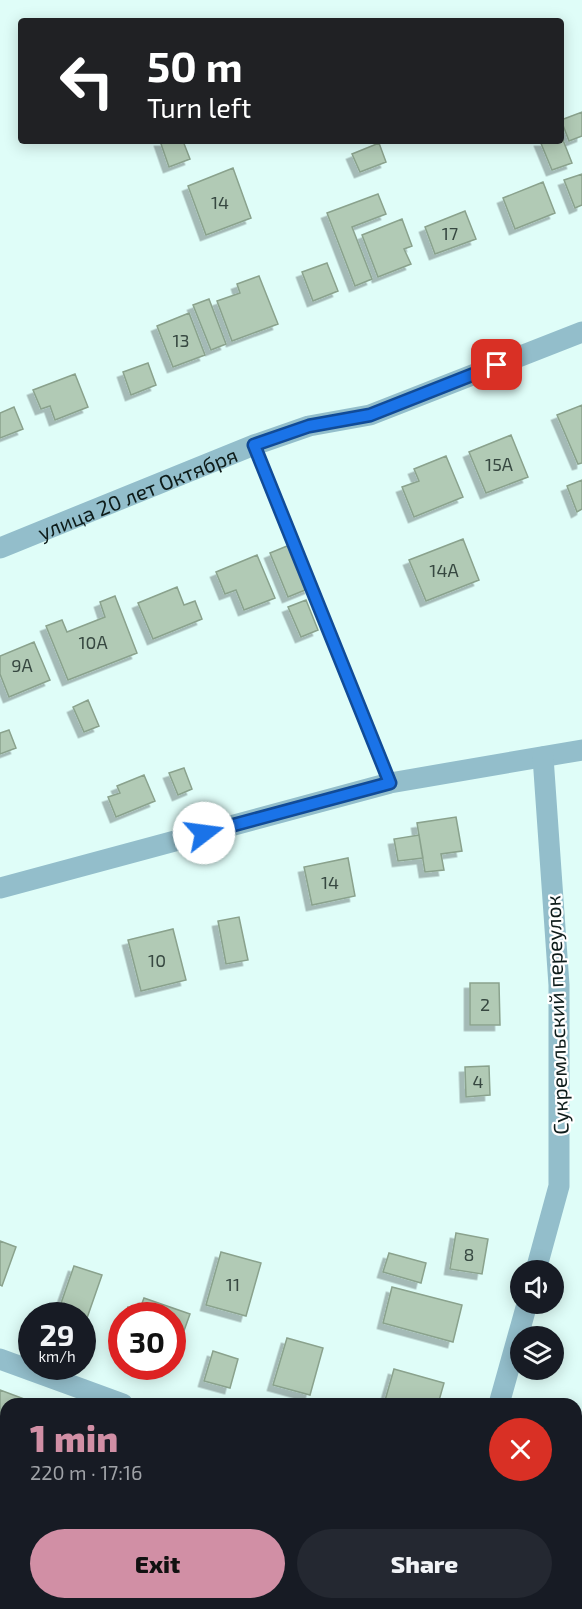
<!DOCTYPE html>
<html lang="en">
<head>
<meta charset="utf-8">
<style>
	:root { --surface:#171b24; --page:#242831; --text:#f1f3f6; --muted:#9ea1a6; --accent:#d18fa5 }
	body { margin:0; font-family:"Exo 2",sans-serif; background:var(--page); color:var(--text); height:100vh; display:flex; flex-direction:column; font-size:22px; white-space:nowrap }
	* { box-sizing:border-box; margin:0 }
	p { font-size:20px; color:var(--muted) }
	.icon { flex:none; width:33px; height:33px; fill:none; stroke:currentColor; stroke-width:2; stroke-linecap:round; stroke-linejoin:round }
	.map { position:relative; flex:1; overflow:hidden }
	.details { position:absolute; left:0px; top:1398px; width:582px; height:212px; display:flex; flex-direction:column; background:var(--surface); border-radius:18px 18px 0 0; box-shadow:0 3px 15px #0003 }
	.details>* { flex:none }
	.hud { position:absolute; left:18px; top:18px; width:546px; height:126px; border-radius:6px; box-shadow:0 3px 15px #0003; background:#202124; color:#fff; overflow:hidden }
	.buttons { position:absolute; left:510px; top:1260px; display:grid; gap:12px }
	.buttons a { display:grid; place-items:center; width:54px; height:54px; border-radius:50%; background:var(--surface); box-shadow:0 3px 15px #0003; font-size:30px }
	.speed { position:absolute; left:18px; top:1302px; display:flex; gap:12px; font-size:30px; font-weight:700; text-align:center }
	.speed>* { display:grid; place-content:center; width:78px; height:78px; border-radius:50%; background:var(--surface); box-shadow:0 3px 15px #0003; line-height:1 }
	.speed small { font-size:15px; font-weight:400 }
	.speed .limit { border:9px solid #d22; background:#fff; color:#111 }
	.pin { position:absolute; display:grid; place-items:center; width:51px; height:51px; color:#fff; margin:-26px; border-radius:12px; box-shadow:0 3px 9px #0006 }
	.me { position:absolute; width:66px; margin:-33px; rotate:75deg; stroke-linejoin:round; filter:drop-shadow(0 0 4px #0008) }
	.turn { display:flex; align-items:center; gap:21px; height:126px; padding:0 30px; font-size:27px }
	.turn .icon { width:78px; height:78px; stroke-width:2.5 }
	.turn b { display:block; font-size:42px; line-height:51px }
	.round { display:grid; place-items:center; flex:none; width:63px; height:63px; border-radius:32px; background:var(--page) }
	.head { display:flex; align-items:center; justify-content:space-between; height:102px; padding:0 30px }
	h1 { font-size:36px; font-weight:800; line-height:45px; color:var(--accent) }
	.action { display:flex; gap:12px; margin-top:auto; padding:12px 30px }
	.action a { flex:1; height:69px; border-radius:36px; background:var(--accent); color:#111; font-size:24px; font-weight:800; line-height:69px; text-align:center }
	.action a+a { background:var(--page); color:var(--text) }
	.map>svg:first-child { display:block }
</style>
</head>
<body>
<div class="map">
<svg width="582" height="1609" viewBox="0 0 582 1609">
	<defs>
		<filter id="shadow"><feDropShadow dx="-5.5" dy="5.5" stdDeviation="0" flood-color="#0004"/></filter>
	</defs>
	<rect width="100%" height="100%" fill="#dffdf8"/>
	<!-- building -->
	<path fill="#b1cab5" stroke="#8aa28d" stroke-width="1.5" filter="url(#shadow)" d="M582,112V136L569,141L561,120Z
		M561,135L572,163L552,170L540,141H561Z
		M160,141H183L190,159L169,167Z
		M379,143L386,162L360,172L352,154Z
		M233,168L251,218L206,235L188,186Z
		M582,174V205L575,208L564,180Z
		M543,182L555,213L515,229L503,198Z
		M378,194L386,214L352,227L372,279L355,286L327,213Z
		M465,211L476,239L435,254L425,227Z
		M402,219L412,246L404,249L411,264L378,277L362,235Z
		M327,263L338,291L313,301L302,272Z
		M259,276L278,324L232,341L217,301L240,293L237,284Z
		M209,299L226,344L211,350L193,305Z
		M189,313L205,355L173,367L157,326Z
		M148,363L156,385L131,395L123,372Z
		M75,374L88,407L55,420L50,406L41,409L33,390Z
		M582,405V463L578,464L557,415Z
		M14,407L23,429L0,438V413Z
		M511,435L528,477L486,493L469,452Z
		M446,456L463,497L414,517L402,487L419,481L414,469Z
		M582,480V509L577,512L567,486Z
		M463,539L479,580L426,601L409,560Z
		M292,544L310,588L288,597L270,553Z
		M257,555L275,598L244,610L236,590L225,594L216,572Z
		M177,587L184,605L195,601L202,619L153,639L138,603Z
		M115,596L137,653L68,680L46,626L62,620L67,632L105,617L100,602Z
		M306,600L318,630L301,637L288,607Z
		M34,642L50,680L9,697L0,674V656Z
		M88,700L99,726L84,732L73,707Z
		M9,730L16,748L0,754V733Z
		M184,768L192,789L178,795L169,773Z
		M144,775L155,801L116,817L108,797L120,793L117,786Z
		M456,817L462,851L441,854L444,870L425,872L417,823Z
		M419,835L423,858L398,861L394,839Z
		M348,858L355,896L312,905L304,867Z
		M239,917L248,960L226,964L218,921Z
		M173,929L186,980L141,991L128,940Z
		M470,983H499L500,1025H470Z
		M489,1066L490,1095L466,1097L465,1067Z
		M456,1233L488,1239L482,1274L450,1269Z
		M0,1241L16,1247L2,1286L0,1285Z
		M221,1252L261,1263L246,1316L206,1305Z
		M389,1253L426,1263L421,1283L383,1272Z
		M74,1266L102,1275L87,1318L59,1309Z
		M392,1287L462,1305L453,1342L383,1323Z
		M144,1298L190,1314L176,1353L172,1352V1316H125L128,1307L139,1311Z
		M287,1338L323,1348L310,1395L273,1385Z
		M213,1351L238,1359L230,1388L204,1381Z
		M394,1369L444,1383L438,1404H384Z
		M0,1390L32,1402L31,1404H6V1429L0,1427Z
		M576,1445L582,1447V1494L576,1492Z
		M136,1604H153L161,1609H133Z"/>
	<g fill="none" stroke-linecap="round" stroke-linejoin="round">
		<!-- service -->
		<path stroke="#93becb" stroke-width="10" d="M254,445L390,783"/>
		<!-- minor -->
		<g stroke="#93becb" stroke-width="21">
			<path id="s1" d="M0,548L254,445L309,426L370,415L582,332"/>
			<path d="M0,888L390,783L582,750"/>
			<path d="M536,1270L559,1186V985L543,757"/>
			<path d="M0,1359L123,1404"/>
			<path d="M499,1404L527,1304"/>
			<path d="M576,1566L582,1568"/>
			<path d="M434,1609L437,1604"/>
		</g>
	</g>
	<g fill="none" stroke-linecap="round" stroke-linejoin="round">
		<!-- route casing -->
		<g stroke="#114b97" stroke-width="15">
			<path id="route" d="M204,833L390,783L254,445L309,426L370,415L497,365"/>
		</g>
		<!-- route -->
		<use href="#route" stroke="#1a73e8" stroke-width="10"/>
	</g>
	<g text-anchor="middle" dominant-baseline="central" stroke-width="4.5" stroke-linejoin="round" paint-order="stroke">
		<!-- number labels -->
		<g font-size="18" fill="#374841">
			<text x="220" y="202">14</text>
			<text x="450" y="233">17</text>
			<text x="181" y="340">13</text>
			<text x="499" y="464">15А</text>
			<text x="444" y="570">14А</text>
			<text x="93" y="642">10А</text>
			<text x="22" y="665">9А</text>
			<text x="330" y="882">14</text>
			<text x="157" y="960">10</text>
			<text x="485" y="1004">2</text>
			<text x="478" y="1081">4</text>
			<text x="469" y="1254">8</text>
			<text x="233" y="1284">11</text>
		</g>
		<!-- street labels -->
		<g font-size="21" fill="#0e1c1a" stroke="#fff">
			<text stroke="none"><textPath href="#s1" startOffset="148">улица 20 лет Октября</textPath></text>
			<text transform="translate(556 1015) rotate(-92)">Сукремльский переулок</text>
		</g>
	</g>
</svg>
<div class="buttons">
<a><svg class="icon" aria-label="sound" viewBox="0 0 24 24"><path d="M4 9h4l5-4v14l-5-4H4zM17 9q2 3 0 6"/></svg></a>
<a><svg class="icon" aria-label="layers" viewBox="0 0 24 24"><path d="M12 4l9 5-9 5-9-5zM3 14l9 5 9-5"/></svg></a>
</div>
<div class="speed"><div>29<small>km/h</small></div><div class="limit">30</div></div>
<div class="pin" style="left:497px;top:365px;background:#d93025"><svg class="icon" aria-label="arrive" viewBox="0 0 24 24"><path d="M6 21V4h12l-3 4 3 4H6"/></svg></div>
<svg class="me" style="left:204px;top:833px" viewBox="-20 -20 40 40"><circle r="19" fill="#fff"/><path d="M0-13L10 11 0 6-10 11z" fill="#1a73e8"/></svg>
<div class="hud">
<div class="turn"><svg class="icon" aria-label="left" viewBox="0 0 24 24"><path d="M17 20v-9H6M10 6l-5 5 5 5"/></svg><div><b>50 m</b>Turn left</div></div>
</div>
<section class="details">
<div class="head"><div><h1>1 min</h1><p>220 m · 17:16</p></div><a class="round" style="background:#d93025;color:#fff"><svg class="icon" aria-label="close" viewBox="0 0 24 24"><path d="M6 6l12 12M18 6L6 18"/></svg></a></div>
<div class="action"><a>Exit</a><a>Share</a></div>
</section>
</div>
</body>
</html>
